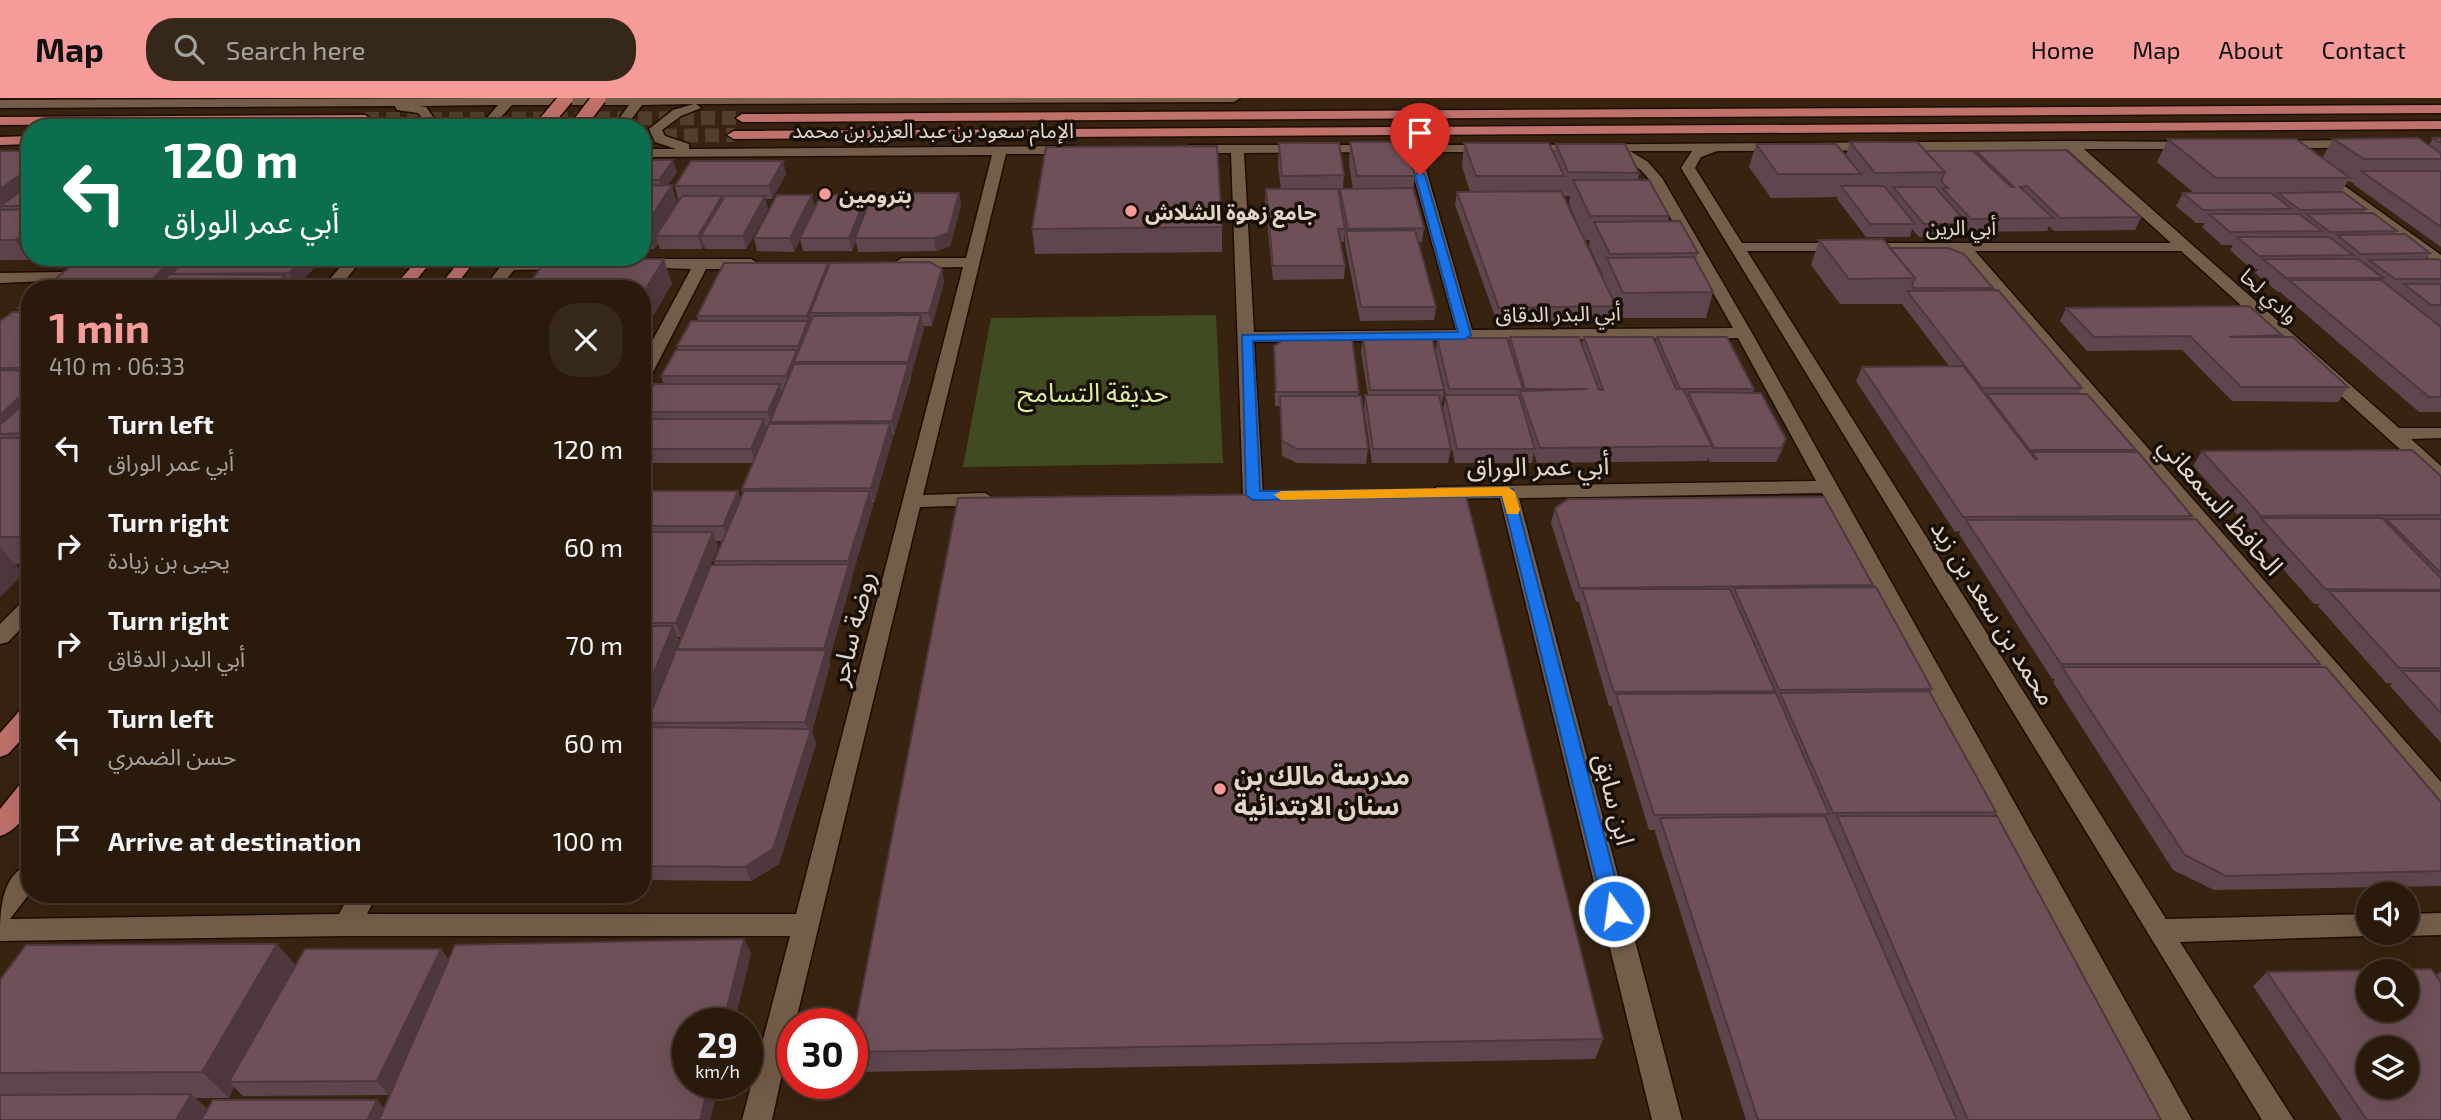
<!DOCTYPE html>
<html lang="en">
<head>
<meta charset="utf-8">
<style>
	:root { --surface:#291a0c; --page:#35271a; --text:#f1f3f6; --muted:#a5a19d; --line:#45382d; --accent:#f59b99 }
	body { margin:0; font-family:"Exo 2","Noto Sans Arabic",sans-serif; background:var(--page); color:var(--text); height:100vh; display:flex; flex-direction:column; font-size:26px; white-space:nowrap }
	* { box-sizing:border-box; margin:0 }
	p { font-size:23px; color:var(--muted) }
	.icon { flex:none; width:38px; height:38px; fill:none; stroke:currentColor; stroke-width:2; stroke-linecap:round; stroke-linejoin:round }
	.map { position:relative; flex:1; overflow:hidden }
	.drawer { position:absolute; left:21px; top:182px; width:630px; height:623px; display:flex; flex-direction:column; background:var(--surface); border-radius:28px; box-shadow:0 7px 28px #0002,0 0 0 2px var(--line) }
	.drawer>* { flex:none }
	.guide { position:absolute; left:21px; top:21px; width:630px; height:147px; border-radius:28px; box-shadow:0 7px 28px #0002,0 0 0 2px var(--line); background:#0b6e4f; color:#fff; overflow:hidden }
	.buttons { position:absolute; left:2356px; top:784px; display:grid; gap:14px }
	.buttons a { display:grid; place-items:center; width:63px; height:63px; border-radius:50%; background:var(--surface); box-shadow:0 7px 28px #0002,0 0 0 2px var(--line); font-size:35px }
	.speed { position:absolute; left:672px; top:910px; display:flex; gap:14px; font-size:35px; font-weight:700; text-align:center }
	.speed>* { display:grid; place-content:center; width:91px; height:91px; border-radius:50%; background:var(--surface); box-shadow:0 7px 28px #0002,0 0 0 2px var(--line); line-height:1 }
	.speed small { font-size:18px; font-weight:400 }
	.speed .limit { border:10px solid #d22; background:#fff; color:#111 }
	.pin { position:absolute; display:grid; place-items:center; width:60px; height:60px; color:#fff; margin:-72px -30px; border-radius:50% 50% 50% 0; rotate:-45deg; box-shadow:0 0 7px #0007 }
	.pin .icon { rotate:45deg }
	.me { position:absolute; width:77px; margin:-38px; rotate:346deg; stroke-linejoin:round; filter:drop-shadow(0 0 5px #0008) }
	.turn { display:flex; align-items:center; gap:24px; height:147px; padding:0 28px; font-size:32px }
	.turn .icon { width:91px; height:91px; stroke-width:2.5 }
	.turn b { display:block; font-size:49px; line-height:60px }
	.round { display:grid; place-items:center; flex:none; width:74px; height:74px; border-radius:28px; background:var(--page) }
	.summary { display:flex; align-items:center; justify-content:space-between; height:119px; padding:0 28px }
	h1 { font-size:42px; font-weight:700; line-height:52px; color:var(--accent) }
	ul { padding:0; list-style:none }
	li { display:flex; align-items:center; gap:21px; height:98px; padding:0 28px }
	li div { flex:1 }
	li b { display:block; font-size:26px }
	li em { font-style:normal }
	header { display:flex; align-items:center; gap:42px; box-sizing:border-box; height:98px; padding:0 35px; background:var(--accent); color:#111 }
	header strong { font-size:33px }
	nav { display:flex; gap:38px; margin-inline-start:auto; font-size:24px }
	.search { width:490px; height:63px; background:var(--page); display:flex; align-items:center; gap:18px; box-sizing:border-box; padding:0 24px; border-radius:28px; color:var(--muted); font-size:26px }
	.map>svg:first-child { display:block }
</style>
</head>
<body>
<header>
<strong>Map</strong>
<div class="search"><svg class="icon" aria-label="search" viewBox="0 0 24 24"><circle cx="10" cy="10" r="6"/><path d="M15 15l6 6"/></svg>Search here</div>
<nav><a>Home</a><a>Map</a><a>About</a><a>Contact</a></nav>
</header>
<div class="map">
<svg width="2441" height="1022" viewBox="0 0 2441 1022">
	<rect width="100%" height="100%" fill="#372310"/>
	<!-- green -->
	<path fill="#414b21" d="M1216,217L1223,365L963,369L991,220Z"/>
	<g fill="none" stroke-linecap="round" stroke-linejoin="round">
		<!-- major-tunnel -->
		<path stroke="#513e2c" stroke-width="14" stroke-dasharray="14 7" stroke-linecap="butt" d="M365,21L742,20
			M642,38L734,37"/>
		<!-- minor casing -->
		<g stroke="#1e0c00" stroke-width="3">
			<path id="minor" d="M493,0H1240L1234,4L696,6L701,10L681,18L662,32L665,38L689,46V51L1074,48L1081,52L1074,56H1006L923,397L985,395L995,401L985,407L920,409L795,926H793L772,1022H742L790,838H347L0,843C0,814 0,777 30,766V795L10,821L339,816L350,796H377L367,816H796L963,169L902,170L894,165L902,160H966L992,57L642,59V51H676L655,44L649,31L673,12L694,6L642,7L625,30H612L629,7H512L491,30H478L498,7L419,8L426,9L434,20L431,30H418L422,20L418,15L397,12L395,8L0,10V2Z
				M2359,42L2364,43V49L2275,51L2268,47L2275,43Z
				M2071,43L2199,44V50L2194,51H2084L2399,330H2441V340L2411,341L2441,368V384L2434,382L2181,153H1975L2441,684V709L2432,707L1959,153H1747L2166,821L2368,816V835H2377L2368,838L2180,844L2294,1022H2262L1681,70L1692,53H1630L1648,64L1662,80L1752,235L2192,1022H2161L1822,395L1519,400L1682,1022H1652L1500,400L1437,401L1427,395L1437,389L1816,383L1738,240L1254,244L1263,397L1260,401H1246L1243,397L1231,55H1190L1183,51L1190,47H1496L1498,50L1491,54H1421L1472,232L1733,230L1648,80C1619,42 1566,54 1523,54L1516,50L1518,47ZM2068,52L2171,145H1742L1695,70L1701,59L1717,53ZM1407,54L1456,232L1254,234L1244,55Z
				M2321,71L2441,157V169L2316,78V72Z
				M349,159H364L338,191H321Z
				M508,159H523L521,162L572,161L580,166L572,171L514,172L499,191H483Z
				M639,161H751L759,166L751,171H706L651,278L642,283V262L691,171L634,169L631,166L634,163Z
				M64,174L69,176L72,179L69,182L0,185V175Z
				M30,501V521L8,544L0,546V526L23,503Z
				M2441,815V837L2406,838L2397,835H2406V816Z"/>
		</g>
		<!-- major casing -->
		<g stroke="#1e0c00" stroke-width="3">
			<path id="major" d="M2441,7V15L742,24L736,20L742,16Z
				M365,17L371,21L370,24L0,27V19Z
				M2441,23V31L734,41L727,37L734,33Z
				M30,38V46L0,47V39Z
				M420,159H435L409,191H392Z
				M463,159H478L453,191H437Z
				M30,608V632L8,656L0,659V635L22,610Z
				M30,683C30,706 26,729 0,738V711L21,685Z"/>
		</g>
		<!-- minor -->
		<use href="#minor" fill="#755e49" fill-rule="evenodd"/>
		<!-- major -->
		<use href="#major" fill="#bf716b" fill-rule="evenodd"/>
		<!-- major-bridge casing -->
		<g stroke="#1e0c00" stroke-width="17" stroke-linecap="butt">
			<path id="major-bridge" d="M541,30L566,0
				M576,30L599,0"/>
		</g>
		<!-- major-bridge -->
		<use href="#major-bridge" stroke="#bf716b" stroke-width="14"/>
	</g>
	<!-- wall -->
	<path fill="#5f454d" fill-rule="evenodd" d="M2433,40H2441V149L2353,86L2354,85L2348,83L2341,94L2366,111L2364,116L2397,133L2395,136L2430,155L2426,161L2441,163V314H2419L2281,195L2282,194H2278L2255,175L2258,171H2251L2230,152L2233,147H2222L2202,129L2205,125H2196L2176,108L2183,95H2194L2157,64L2168,41L2322,60L2333,41L2429,47Z
		M1350,44L1415,78L1413,93L1424,130L1422,144H1418L1436,209L1434,222L1360,223L1345,146V134L1344,144H1340L1345,168L1344,181L1273,182L1265,104L1266,91H1281L1278,68L1279,45L1344,77L1343,91H1353L1349,67Z
		M1850,44L1925,53L1975,55L1976,53L2141,119L2135,132L2054,133L2049,128L2047,133L1965,134L1963,139H1919L1912,131L1910,139H1866L1837,101L1838,99L1771,100L1749,69L1756,46L1846,57Z
		M1464,45L1554,55L1556,46L1639,75L1638,82L1669,118L1668,123L1698,155L1696,163L1713,194L1706,220H1617L1615,215L1613,222L1497,224L1455,107L1457,94H1470L1462,68ZM1561,93L1563,98H1570L1569,106L1585,142H1590L1589,148L1603,178L1602,179L1561,94Z
		M0,53H30V159L28,162H0Z
		M783,63L786,76L772,101H765L768,111L746,151H705L704,147L702,151H660L658,145L654,151H642V65L677,74L668,87L677,105L680,101H678L675,88Z
		M959,95L961,108L950,148L936,153L858,154L856,144L852,153H803L800,140L867,97L869,105Z
		M815,110L794,154L757,153L754,140Z
		M1222,129V154L1035,156L1032,131Z
		M1819,142L1890,150L1993,190L1992,192L2082,290L2079,296L2136,352L2135,354L2192,418L2190,421L2320,566L2318,569L2441,704V788L2214,792L2173,772L2053,584L2055,581H2052L1959,436L1960,433L1955,434L1856,283L1862,269L1949,268L1902,206H1840L1811,167Z
		M82,159H311L316,168L296,188H292Z
		M828,165L829,168L942,171L944,184L932,228H923L924,231L911,277V280L894,337H892L893,339L874,405H872L873,408L852,478V481L829,562L830,567L812,633L816,646L779,766L751,783L642,782V393H738L740,401L743,394L742,391L753,365H642V308L664,286L661,278L678,252L677,248L698,223L697,218ZM716,443H723L714,463L715,467L677,551L678,552L647,625L649,629H644L679,542L678,539H681L718,449Z
		M30,201V466H15L23,476L0,499V223L20,214L18,210Z
		M2066,210L2282,237L2281,239L2348,289L2338,304L2232,303L2182,252L2087,253L2060,223Z
		M1510,239L1582,246L1584,239L1655,245L1657,239L1754,291L1753,295L1786,341L1781,355L1776,364H1710L1708,360L1707,363L1537,365L1534,355L1532,365H1455L1443,311L1446,297L1436,254L1437,240L1509,245Z
		M1363,240L1444,292L1442,306H1441L1451,351L1448,365H1372L1364,311L1365,297H1368L1361,254Z
		M1274,248L1359,294L1358,298L1368,351L1366,366L1297,365L1282,358L1280,308H1275Z
		M2202,353L2441,378V645L2390,588L2392,585H2386L2318,508L2320,506H2314L2251,435L2253,432H2251L2193,368Z
		M1555,410L1873,487L1872,489L1932,591L1930,595L1996,714L1994,718L2161,1022H1746L1655,734L1656,732H1649L1612,610V608H1609L1579,504H1576L1551,425Z
		M277,846L296,868L441,851L449,862L751,855L734,926H688V985H719L710,1022H0V882ZM234,989L243,998L389,997L384,1010L377,1002L207,1011L195,1000H229Z
		M2267,874L2436,877L2441,874V1022H2342L2253,888Z
		M1603,941L1595,961L858,974L852,959V944Z"/>
	<!-- shaded-wall -->
	<path fill="#4e383e" d="M673,62L677,74L662,95L659,82Z
		M783,63L786,76L772,101L769,88Z
		M30,70V105L0,108L8,121L0,122V91Z
		M672,87L679,111L656,138L658,145L654,151L646,127Z
		M959,95L961,108L950,148L936,153L934,140Z
		M812,97L815,110L794,154L790,140Z
		M867,97L870,110L855,140L856,144L852,153L849,140Z
		M722,98L725,111L701,138L704,147L702,151L698,138Z
		M765,98L768,111L746,151L743,138Z
		M30,131V159H31L28,162L15,142Z
		M175,159H178L187,176L174,191H142Z
		M305,159H311L316,168L296,188L289,175Z
		M664,161L672,186L642,237V197Z
		M828,165L831,178L810,215L813,226L810,231L807,218Z
		M942,171L944,184L932,228L929,215Z
		M285,177L293,191H271Z
		M921,217L924,231L894,337L892,323Z
		M808,223L811,237L801,262L798,248Z
		M797,252L800,264H794L797,275L790,292L786,278Z
		M780,286L783,300L770,324L771,328L768,314Z
		M30,289V324L0,336V317Z
		M764,321L768,335L756,365L751,351Z
		M890,325L893,339L874,405L871,390Z
		M1786,341L1781,355L1776,364L1781,350Z
		M738,393L742,408L728,443L723,428Z
		M870,393L873,408L852,478L848,463Z
		M30,434V445L25,439Z
		M713,434L718,449L681,539L676,525Z
		M0,449L23,476L0,499Z
		M849,466L852,481L829,562L830,567L812,633L816,646L779,766L751,783L745,769L809,636L805,624L826,554L824,550Z
		M673,528L679,542L642,634V603Z
		M744,841L751,855L734,926H723Z
		M277,846L300,873L229,984L234,989L229,1000L202,974Z
		M441,851L451,865L389,997L377,983Z
		M709,985H719L710,1022H700Z
		M191,996L219,1021L218,1022H176Z
		M377,1002L389,1016L386,1022H367Z"/>
	<!-- building -->
	<path fill="#6f5059" stroke="#4e383e" stroke-width="2" fill-rule="evenodd" d="M2418,40L2441,55V61H2364L2333,41Z
		M2433,40H2441V45Z
		M2168,41H2296L2350,80H2216Z
		M1350,44H1405L1415,78H1357Z
		M1850,44H1917L1945,74L1875,75Z
		M1279,45H1339L1344,77L1282,78Z
		M1464,45H1549L1564,78H1476Z
		M1556,46H1625L1639,75L1568,74Z
		M1756,46H1836L1861,76H1778Z
		M1217,48L1222,129L1032,131L1046,49Z
		M2066,52L2141,119L2060,120L2027,88L2020,89L2053,120L1971,121L1942,90H1948L1941,83L1945,74L1925,53H1973L2011,89H2014L1976,53Z
		M0,53H30V70L0,91Z
		M645,62H673L659,82H642V65Z
		M691,63H783L769,88H675Z
		M2361,73H2441V129Z
		M1573,82H1649L1669,118H1590Z
		M30,87V108H0Z
		M672,87L646,127H642V88Z
		M1841,88H1884L1915,126H1870Z
		M1893,89H1935L1968,126H1924Z
		M1413,90L1424,130L1348,131L1340,91Z
		M1266,91H1338L1345,131H1338L1345,168H1273Z
		M1561,93L1616,208L1499,210L1457,94Z
		M2343,94L2366,111L2300,112L2278,95Z
		M873,95H959L948,135L934,140H855Z
		M2183,95H2271L2292,111L2203,112Z
		M777,97H812L790,140H754Z
		M821,97H867L849,140H800Z
		M682,98H722L698,138H656Z
		M725,98H765L743,138H701Z
		M30,111V131L15,142H0V112Z
		M2373,115L2397,133L2330,134L2306,116Z
		M2209,116H2299L2322,133L2230,134Z
		M1680,123L1698,155L1610,156L1594,124Z
		M1415,132L1436,209H1361L1346,133Z
		M2405,136L2430,155L2361,156L2337,137Z
		M2237,139H2329L2353,157L2259,158Z
		M1883,141L1915,180L1849,181L1819,142Z
		M1890,150H1948L1964,156L1993,190H1914L1912,187L1915,180Z
		M82,159H175L142,191H43Z
		M305,159L289,175L171,176L188,160Z
		M1694,159L1713,194L1623,195L1607,160Z
		M547,161H664L642,197V191H525Z
		M2263,161H2358L2383,180H2286Z
		M2438,161L2441,163V181H2395L2369,162Z
		M930,164L942,171L929,215H810L830,165Z
		M724,165H828L807,218H697Z
		M170,176L285,177L271,191H154Z
		M2289,182H2381L2441,229V299H2429Z
		M2404,186H2441V207H2431Z
		M1998,192L2082,290H1982L1907,193Z
		M30,201V210H18Z
		M2249,208L2282,237L2229,239H2293L2348,289H2241L2190,238L2094,239L2066,210Z
		M30,213V270H0V223L13,214Z
		M921,217L908,264H794L813,218Z
		M691,223H808L798,248H677Z
		M1510,239H1579L1599,292H1603L1584,239H1653L1676,291H1683L1712,348L1540,350L1520,293L1588,291H1525Z
		M1657,239H1727L1754,291H1680Z
		M1287,240H1352L1359,294H1276L1274,248Z
		M1363,240H1432L1444,292H1370Z
		M1437,240H1507L1523,291H1449Z
		M676,252H797L786,278H661Z
		M794,266H908L892,323L770,324Z
		M1963,268L2035,361H2037L2032,354H2138L2192,418L1963,419L1862,269Z
		M0,272L30,273V289L0,317Z
		M654,286H780L768,314H642V308Z
		M1688,294L1761,295L1786,341L1781,350H1714Z
		M1987,296H2087L2136,352H2030Z
		M1365,297H1439L1451,351H1373Z
		M1445,297H1519L1535,351H1457Z
		M1280,298H1361L1368,351H1297L1282,343Z
		M30,300V335L0,336V327Z
		M642,321H764L751,351H642Z
		M890,325L871,390L742,391L769,326Z
		M0,340H30V434L25,439H0Z
		M2412,352L2441,378V417L2261,418L2202,353Z
		M642,393H738L723,428H642Z
		M744,393H870L848,463H714Z
		M1465,394L1603,941L852,954V944L958,400Z
		M1824,399L1873,487L1580,490L1555,410L1568,401Z
		M2261,420H2382L2441,480V492L2325,491Z
		M2196,421L2320,566H2061L1966,422Z
		M2386,421H2441V475Z
		M642,434H713L676,525H642Z
		M849,466L824,550L677,551L711,467Z
		M1876,489L1932,591L1779,592L1734,490Z
		M1582,491H1730L1775,593L1614,594Z
		M2329,493H2441V570H2399Z
		M642,528H673L642,603Z
		M676,552H826L805,624L647,625Z
		M2062,569H2326L2441,704V773L2226,778L2185,757Z
		M2402,573H2441V615Z
		M1929,593L1996,714L1833,715L1780,595Z
		M1776,595L1829,716L1654,717L1616,596Z
		M642,629L811,631L773,751L745,769L642,768Z
		M1825,718L1957,1022H1758L1660,720Z
		M1837,718H1997L2161,1022H1968Z
		M744,841L723,926H688V985H709L700,1022H379L455,847Z
		M277,846L202,974L0,975V882L26,847Z
		M305,851H441L377,983L229,984Z
		M2431,871L2441,884V1022H2367L2267,874ZM2368,873H2406V912H2368ZM2368,950H2406V989H2368Z
		M191,996L176,1022H0V997Z
		M213,1002H377L367,1022H201Z"/>
	<!-- route -->
	<path fill="#1a73e8" stroke="#114b97" stroke-width="2" d="M1420,74L1425,77L1471,237L1465,241L1253,243L1260,393L1513,391L1624,813L1621,818L1614,821L1607,818L1604,813L1502,398L1253,402L1246,397L1242,237L1458,234L1415,77Z"/>
	<!-- slow -->
	<path fill="#f59e0b" d="M1508,389L1515,394L1520,412L1518,416H1507L1502,398L1281,402L1274,397L1281,393Z"/>
	<!-- markers -->
	<g fill="#f59b99" stroke="#180f07" stroke-width="2.5">
		<circle cx="825" cy="96" r="7"/>
		<circle cx="1131" cy="113" r="7"/>
		<circle cx="1220" cy="691" r="7"/>
	</g>
	<g text-anchor="middle" dominant-baseline="central" stroke-width="7" stroke-linejoin="round" paint-order="stroke">
		<!-- far-street labels -->
		<g font-size="21" fill="#e2d5c9" stroke="#180f07">
			<text x="933" y="31">الإمام سعود بن عبد العزيز بن محمد</text>
			<text x="1961" y="128">أبي الرين</text>
			<text transform="translate(2270 197) rotate(42)">وادي لحا</text>
			<text transform="translate(1558 215) rotate(-1)">أبي البدر الدقاق</text>
		</g>
		<!-- far-poi labels -->
		<g font-size="21" font-weight="bold" fill="#e2d5c9" stroke="#180f07" text-anchor="start">
			<text x="839" y="96">بترومين</text>
			<text x="1145" y="113">جامع زهوة الشلاش</text>
		</g>
		<!-- park labels -->
		<g font-size="26" fill="#daeea4" stroke="#180f07">
			<text x="1093" y="293">حديقة التسامح</text>
		</g>
		<!-- street labels -->
		<g font-size="26" fill="#e2d5c9" stroke="#180f07">
			<text transform="translate(1538 367) rotate(-1)">أبي عمر الوراق</text>
			<text transform="translate(2222 407) rotate(49)">الحافظ السمعاني</text>
			<text transform="translate(1995 514) rotate(58)">محمد بن سعد بن زيد</text>
			<text transform="translate(851 530) rotate(-76)">روضة ساجر</text>
			<text transform="translate(1616 701) rotate(76)">ابن سابق</text>
		</g>
		<!-- poi labels -->
		<g font-size="26" font-weight="bold" fill="#e2d5c9" stroke="#180f07" text-anchor="start">
			<text x="1234" y="676">مدرسة مالك بن<tspan x="1234" dy="30">سنان الابتدائية</tspan></text>
		</g>
	</g>
</svg>
<div class="buttons">
<a><svg class="icon" aria-label="sound" viewBox="0 0 24 24"><path d="M4 9h4l5-4v14l-5-4H4zM17 9q2 3 0 6"/></svg></a>
<a><svg class="icon" aria-label="search" viewBox="0 0 24 24"><circle cx="10" cy="10" r="6"/><path d="M15 15l6 6"/></svg></a>
<a><svg class="icon" aria-label="layers" viewBox="0 0 24 24"><path d="M12 4l9 5-9 5-9-5zM3 14l9 5 9-5"/></svg></a>
</div>
<div class="speed"><div>29<small>km/h</small></div><div class="limit">30</div></div>
<div class="pin" style="left:1420px;top:77px;background:#d93025"><svg class="icon" aria-label="arrive" viewBox="0 0 24 24"><path d="M6 21V4h12l-3 4 3 4H6"/></svg></div>
<svg class="me" style="left:1614px;top:813px" viewBox="-20 -20 40 40"><circle r="17" fill="#1a73e8" stroke="#fff" stroke-width="3"/><path d="M0-11L8 9 0 5-8 9z" fill="#fff"/></svg>
<div class="guide">
<div class="turn"><svg class="icon" aria-label="left" viewBox="0 0 24 24"><path d="M17 20v-9H6M10 6l-5 5 5 5"/></svg><div><b>120 m</b>أبي عمر الوراق</div></div>
</div>
<section class="drawer">
<div class="summary"><div><h1>1 min</h1><p>410 m · 06:33</p></div><a class="round"><svg class="icon" aria-label="close" viewBox="0 0 24 24"><path d="M6 6l12 12M18 6L6 18"/></svg></a></div>
<ul>
<li><svg class="icon" aria-label="left" viewBox="0 0 24 24"><path d="M17 20v-9H6M10 6l-5 5 5 5"/></svg><div><b>Turn left</b><p>أبي عمر الوراق</p></div><em>120 m</em></li>
<li><svg class="icon" aria-label="right" viewBox="0 0 24 24"><path d="M7 20v-9h11M14 6l5 5-5 5"/></svg><div><b>Turn right</b><p>يحيى بن زيادة</p></div><em>60 m</em></li>
<li><svg class="icon" aria-label="right" viewBox="0 0 24 24"><path d="M7 20v-9h11M14 6l5 5-5 5"/></svg><div><b>Turn right</b><p>أبي البدر الدقاق</p></div><em>70 m</em></li>
<li><svg class="icon" aria-label="left" viewBox="0 0 24 24"><path d="M17 20v-9H6M10 6l-5 5 5 5"/></svg><div><b>Turn left</b><p>حسن الضمري</p></div><em>60 m</em></li>
<li><svg class="icon" aria-label="arrive" viewBox="0 0 24 24"><path d="M6 21V4h12l-3 4 3 4H6"/></svg><div><b>Arrive at destination</b></div><em>100 m</em></li>
</ul>
</section>
</div>
</body>
</html>
